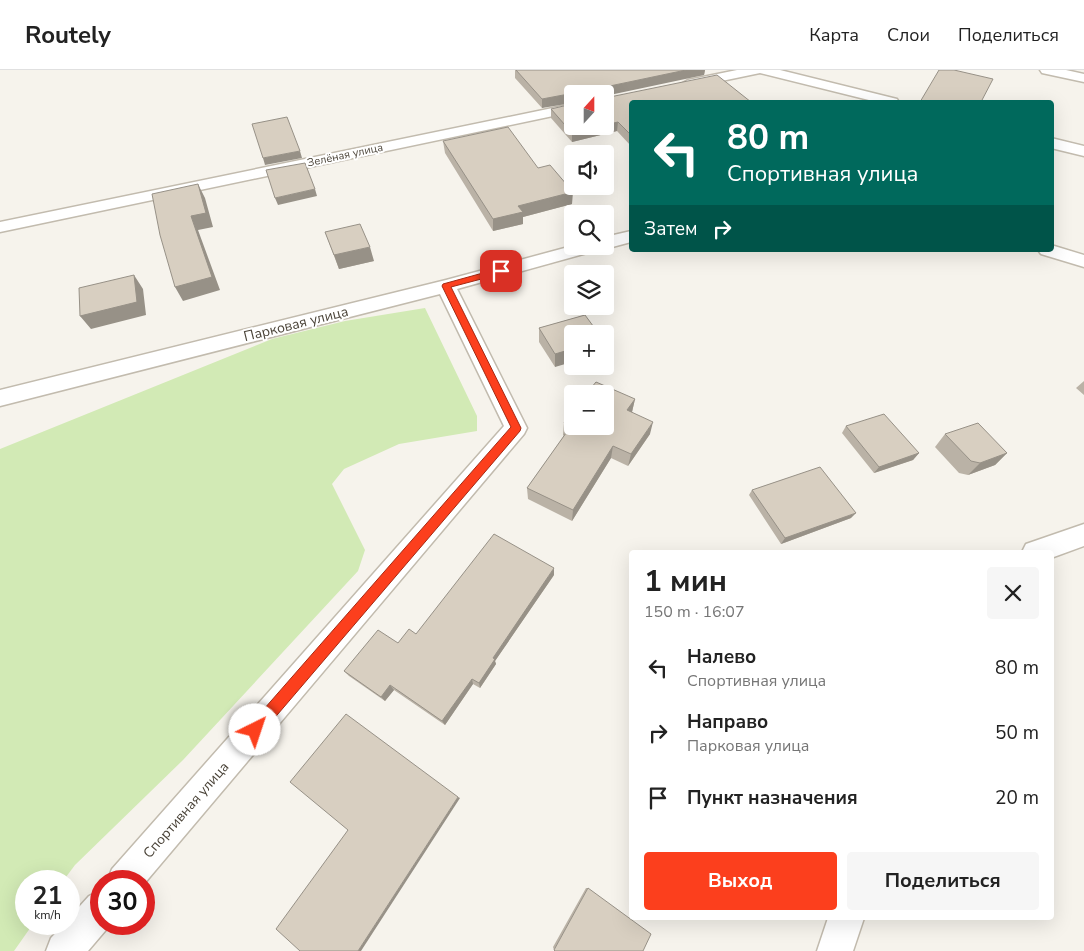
<!DOCTYPE html>
<html lang="ru">
<head>
<meta charset="utf-8">
<style>
	:root { --surface:#fff; --page:#f6f6f6; --text:#222; --muted:#767676; --line:#e0e0e0; --accent:#fc3f1d }
	body { margin:0; font-family:"Nunito Sans",sans-serif; background:var(--page); color:var(--text); height:100vh; display:flex; flex-direction:column; font-size:19px; white-space:nowrap }
	* { box-sizing:border-box; margin:0 }
	p { font-size:16px; color:var(--muted) }
	.icon { flex:none; width:28px; height:28px; fill:none; stroke:currentColor; stroke-width:2; stroke-linecap:round; stroke-linejoin:round }
	.map { position:relative; flex:1; overflow:hidden }
	.side { position:absolute; left:629px; top:480px; width:425px; height:370px; display:flex; flex-direction:column; background:var(--surface); border-radius:5px; box-shadow:0 5px 20px #0002 }
	.side>* { flex:none }
	.banner { position:absolute; left:629px; top:30px; width:425px; height:152px; border-radius:5px; box-shadow:0 5px 20px #0002; background:#00695c; color:#fff; overflow:hidden }
	.needle { width:32px; rotate:21deg }
	.fabs { position:absolute; left:564px; top:15px; display:grid; gap:10px }
	.fabs a { display:grid; place-items:center; width:50px; height:50px; border-radius:5px; background:var(--surface); box-shadow:0 5px 20px #0002; font-size:25px }
	.speed { position:absolute; left:15px; top:800px; display:flex; gap:10px; font-size:25px; font-weight:700; text-align:center }
	.speed>* { display:grid; place-content:center; width:65px; height:65px; border-radius:50%; background:var(--surface); box-shadow:0 5px 20px #0002; line-height:1 }
	.speed small { font-size:12px; font-weight:400 }
	.speed .limit { border:8px solid #d22; background:#fff; color:#111 }
	.pin { position:absolute; display:grid; place-items:center; width:42px; height:42px; color:#fff; margin:-21px; border-radius:10px; box-shadow:0 2px 8px #0006 }
	.me { position:absolute; width:55px; margin:-28px; rotate:41deg; stroke-linejoin:round; filter:drop-shadow(0 0 4px #0008) }
	.turn { display:flex; align-items:center; gap:18px; height:105px; padding:0 15px; font-size:22px }
	.turn .icon { width:65px; height:65px; stroke-width:2.5 }
	.turn b { display:block; font-size:35px; line-height:42px }
	.then { display:flex; align-items:center; height:48px; padding:0 15px; background:#0003; gap:10px; font-size:19px }
	.round { display:grid; place-items:center; flex:none; width:52px; height:52px; border-radius:5px; background:var(--page) }
	.head { display:flex; align-items:center; justify-content:space-between; height:85px; padding:0 15px }
	h1 { font-size:30px; font-weight:700; line-height:38px }
	.button { display:flex; gap:10px; margin-top:auto; padding:10px 15px }
	.button a { flex:1; height:58px; border-radius:5px; background:var(--accent); color:#fff; font-size:20px; font-weight:700; line-height:58px; text-align:center }
	.button a+a { background:var(--page); color:var(--text) }
	ul { padding:0; list-style:none }
	li { display:flex; align-items:center; gap:15px; height:65px; padding:0 15px }
	li div { flex:1 }
	li b { display:block; font-size:19px }
	li em { font-style:normal }
	header { display:flex; align-items:center; gap:30px; box-sizing:border-box; height:70px; padding:0 25px; background:var(--surface); border-bottom:1px solid var(--line) }
	header strong { font-size:24px }
	nav { display:flex; gap:28px; margin-inline-start:auto; font-size:18px }
	.map>svg:first-child { display:block }
</style>
</head>
<body>
<header>
<strong>Routely</strong>
<nav><a>Карта</a><a>Слои</a><a>Поделиться</a></nav>
</header>
<div class="map">
<svg width="1084" height="881" viewBox="0 0 1084 881">
	<rect width="100%" height="100%" fill="#f6f3ec"/>
	<!-- green -->
	<path fill="#d2eab5" d="M425,238L477,346V361L399,374L344,399L332,414L365,480L358,501L183,690L75,795L63,811H26V854H33L14,881H0V379L272,269L345,251Z"/>
	<g fill="none" stroke-linecap="round" stroke-linejoin="round">
		<!-- street casing -->
		<g stroke="#c2bbae" stroke-width="3">
			<path id="street" d="M737,0H780L897,29L899,32H877L760,3L688,18L681,14L688,10Z
				M1040,0H1066L1084,4V12L1042,3Z
				M572,34V42L0,162V152Z
				M1051,68L1084,76V86L1051,78Z
				M631,161V172L605,179L600,177L598,180L457,219L527,358L524,364L144,814V811H107L112,799L504,356L440,224L0,336V320L446,210L572,176H605V167Z
				M1051,175L1084,185V197L1041,184L1038,180H1051Z
				M1084,454V476L1051,488V482H1022L1026,474Z
				M101,820V854H111L88,881H46L51,868L64,854H69V848L89,826Z
				M828,848H864L853,881H817Z"/>
		</g>
		<!-- street -->
		<use href="#street" fill="#fff" fill-rule="evenodd"/>
	</g>
	<!-- wall -->
	<path fill="#bab2a6" d="M515,0H705L704,5L572,24L542,38L515,8Z
		M631,32V76L617,61L572,72L551,48V39Z
		M443,71L538,98L572,134L523,147V154L493,161L445,83Z
		M325,162L374,191L339,199Z
		M585,245L555,297L539,272V258Z
		M1084,311V325L1076,318Z
		M635,329L632,342L650,364L628,396L611,388L572,451L528,429L527,418L564,366L563,365L564,353Z
		M846,356L919,383L913,390L874,403L842,363Z
		M945,364L1007,383L995,395L968,405L959,403L935,377Z
		M752,420L851,448L781,474L749,425Z
		M554,505L495,591L496,594L480,618L473,614L445,655L394,620L385,631L349,606L344,601L416,564Z
		M586,818H588L554,880L553,877Z"/>
	<!-- shaded-wall -->
	<path fill="#979187" d="M686,0H705L704,5L605,26V17Z
		M574,23L572,24V33L542,38V29Z
		M618,52L617,61L572,72V63L600,56H605V55Z
		M300,81L302,88L265,95L263,88Z
		M198,114L205,128L213,157L198,160L220,220L183,231L175,217Z
		M315,119L317,126L278,135L275,128Z
		M573,122L572,134L523,147V154L493,161V149L518,136Z
		M370,177L374,191L339,199L334,185Z
		M134,205L143,219L146,245L91,259L80,246Z
		M572,279V292L555,297V284Z
		M635,329L632,342L625,352L627,340Z
		M653,352L650,364L628,396L631,384Z
		M613,376L611,388L572,451L573,440Z
		M919,383L913,390L874,403L879,397Z
		M1007,383L995,395L968,405L980,393Z
		M856,443L851,448L781,474L785,468Z
		M554,498V505L495,591L496,594L480,618L479,613L493,588Z
		M472,609L473,614L445,655L442,651Z
		M390,615L394,620L385,631L381,627Z
		M458,727L460,728L361,881H358Z"/>
	<!-- building -->
	<path fill="#d8cfc1" stroke="#979187" d="M516,0H686L605,17V24H574V23L542,29Z
		M939,0H954L993,9L981,32H920Z
		M717,5L751,32H631V65L618,52L605,55V28Z
		M572,34V56H600L572,63L551,39Z
		M287,47L300,81L263,88L252,54Z
		M508,57L538,98L550,95L573,122L518,136L523,142L493,149L443,71Z
		M305,93L315,119L275,128L266,100Z
		M198,114L206,143L191,146L212,207L175,217L160,165L152,124Z
		M360,154L370,177L334,185L325,162Z
		M134,205L137,232L80,246L79,218Z
		M585,245L599,264H572V279L555,284L539,258Z
		M596,312L635,329L627,340L653,352L631,384L613,376L573,440L527,418L571,356L564,353L572,341V356H605V324H586Z
		M884,344L919,383L879,397L846,356Z
		M978,353L1007,383L980,393L971,391L945,364Z
		M820,397L856,443L785,468L752,420Z
		M494,464L554,498L493,588L495,589L479,613L472,609L442,651L390,615L381,627L344,601L378,560L398,573L409,559L416,564Z
		M346,644L458,727L358,881H300L276,859L348,760L290,712Z
		M588,818L651,864L643,881H555L554,880Z"/>
	<!-- route -->
	<path fill="#fc3f1d" stroke="#a42913" d="M501,198L505,201L504,203L451,217L521,358L520,361L260,665L255,667L250,665L248,660L250,655L511,357L442,216L443,214Z"/>
	<g text-anchor="middle" dominant-baseline="central" stroke-width="4" stroke-linejoin="round" paint-order="stroke">
		<!-- far-street labels -->
		<g font-size="11" fill="#4b4439" stroke="#fff">
			<text transform="translate(345 85) rotate(-12)">Зелёная улица</text>
		</g>
		<!-- street labels -->
		<g font-size="14" fill="#4b4439" stroke="#fff">
			<text transform="translate(296 254) rotate(-14)">Парковая улица</text>
			<text transform="translate(186 740) rotate(-49)">Спортивная улица</text>
		</g>
	</g>
</svg>
<div class="fabs">
<a><svg class="needle" viewBox="-14 -14 28 28"><path d="M0-13l5 13h-10z" fill="#e53935"/><path d="M0 13l5-13h-10z" fill="#767676"/></svg></a>
<a><svg class="icon" aria-label="sound" viewBox="0 0 24 24"><path d="M4 9h4l5-4v14l-5-4H4zM17 9q2 3 0 6"/></svg></a>
<a><svg class="icon" aria-label="search" viewBox="0 0 24 24"><circle cx="10" cy="10" r="6"/><path d="M15 15l6 6"/></svg></a>
<a><svg class="icon" aria-label="layers" viewBox="0 0 24 24"><path d="M12 4l9 5-9 5-9-5zM3 14l9 5 9-5"/></svg></a>
<a>+</a>
<a>−</a>
</div>
<div class="speed"><div>21<small>km/h</small></div><div class="limit">30</div></div>
<div class="pin" style="left:501px;top:201px;background:#d93025"><svg class="icon" aria-label="arrive" viewBox="0 0 24 24"><path d="M6 21V4h12l-3 4 3 4H6"/></svg></div>
<svg class="me" style="left:255px;top:660px" viewBox="-20 -20 40 40"><circle r="19" fill="#fff"/><path d="M0-13L10 11 0 6-10 11z" fill="#fc3f1d"/></svg>
<div class="banner">
<div class="turn"><svg class="icon" aria-label="left" viewBox="0 0 24 24"><path d="M17 20v-9H6M10 6l-5 5 5 5"/></svg><div><b>80 m</b>Спортивная улица</div></div>
<div class="then">Затем<svg class="icon" aria-label="right" viewBox="0 0 24 24"><path d="M7 20v-9h11M14 6l5 5-5 5"/></svg></div>
</div>
<section class="side">
<div class="head"><div><h1>1 мин</h1><p>150 m · 16:07</p></div><a class="round"><svg class="icon" aria-label="close" viewBox="0 0 24 24"><path d="M6 6l12 12M18 6L6 18"/></svg></a></div>
<ul>
<li><svg class="icon" aria-label="left" viewBox="0 0 24 24"><path d="M17 20v-9H6M10 6l-5 5 5 5"/></svg><div><b>Налево</b><p>Спортивная улица</p></div><em>80 m</em></li>
<li><svg class="icon" aria-label="right" viewBox="0 0 24 24"><path d="M7 20v-9h11M14 6l5 5-5 5"/></svg><div><b>Направо</b><p>Парковая улица</p></div><em>50 m</em></li>
<li><svg class="icon" aria-label="arrive" viewBox="0 0 24 24"><path d="M6 21V4h12l-3 4 3 4H6"/></svg><div><b>Пункт назначения</b></div><em>20 m</em></li>
</ul>
<div class="button"><a>Выход</a><a>Поделиться</a></div>
</section>
</div>
</body>
</html>
